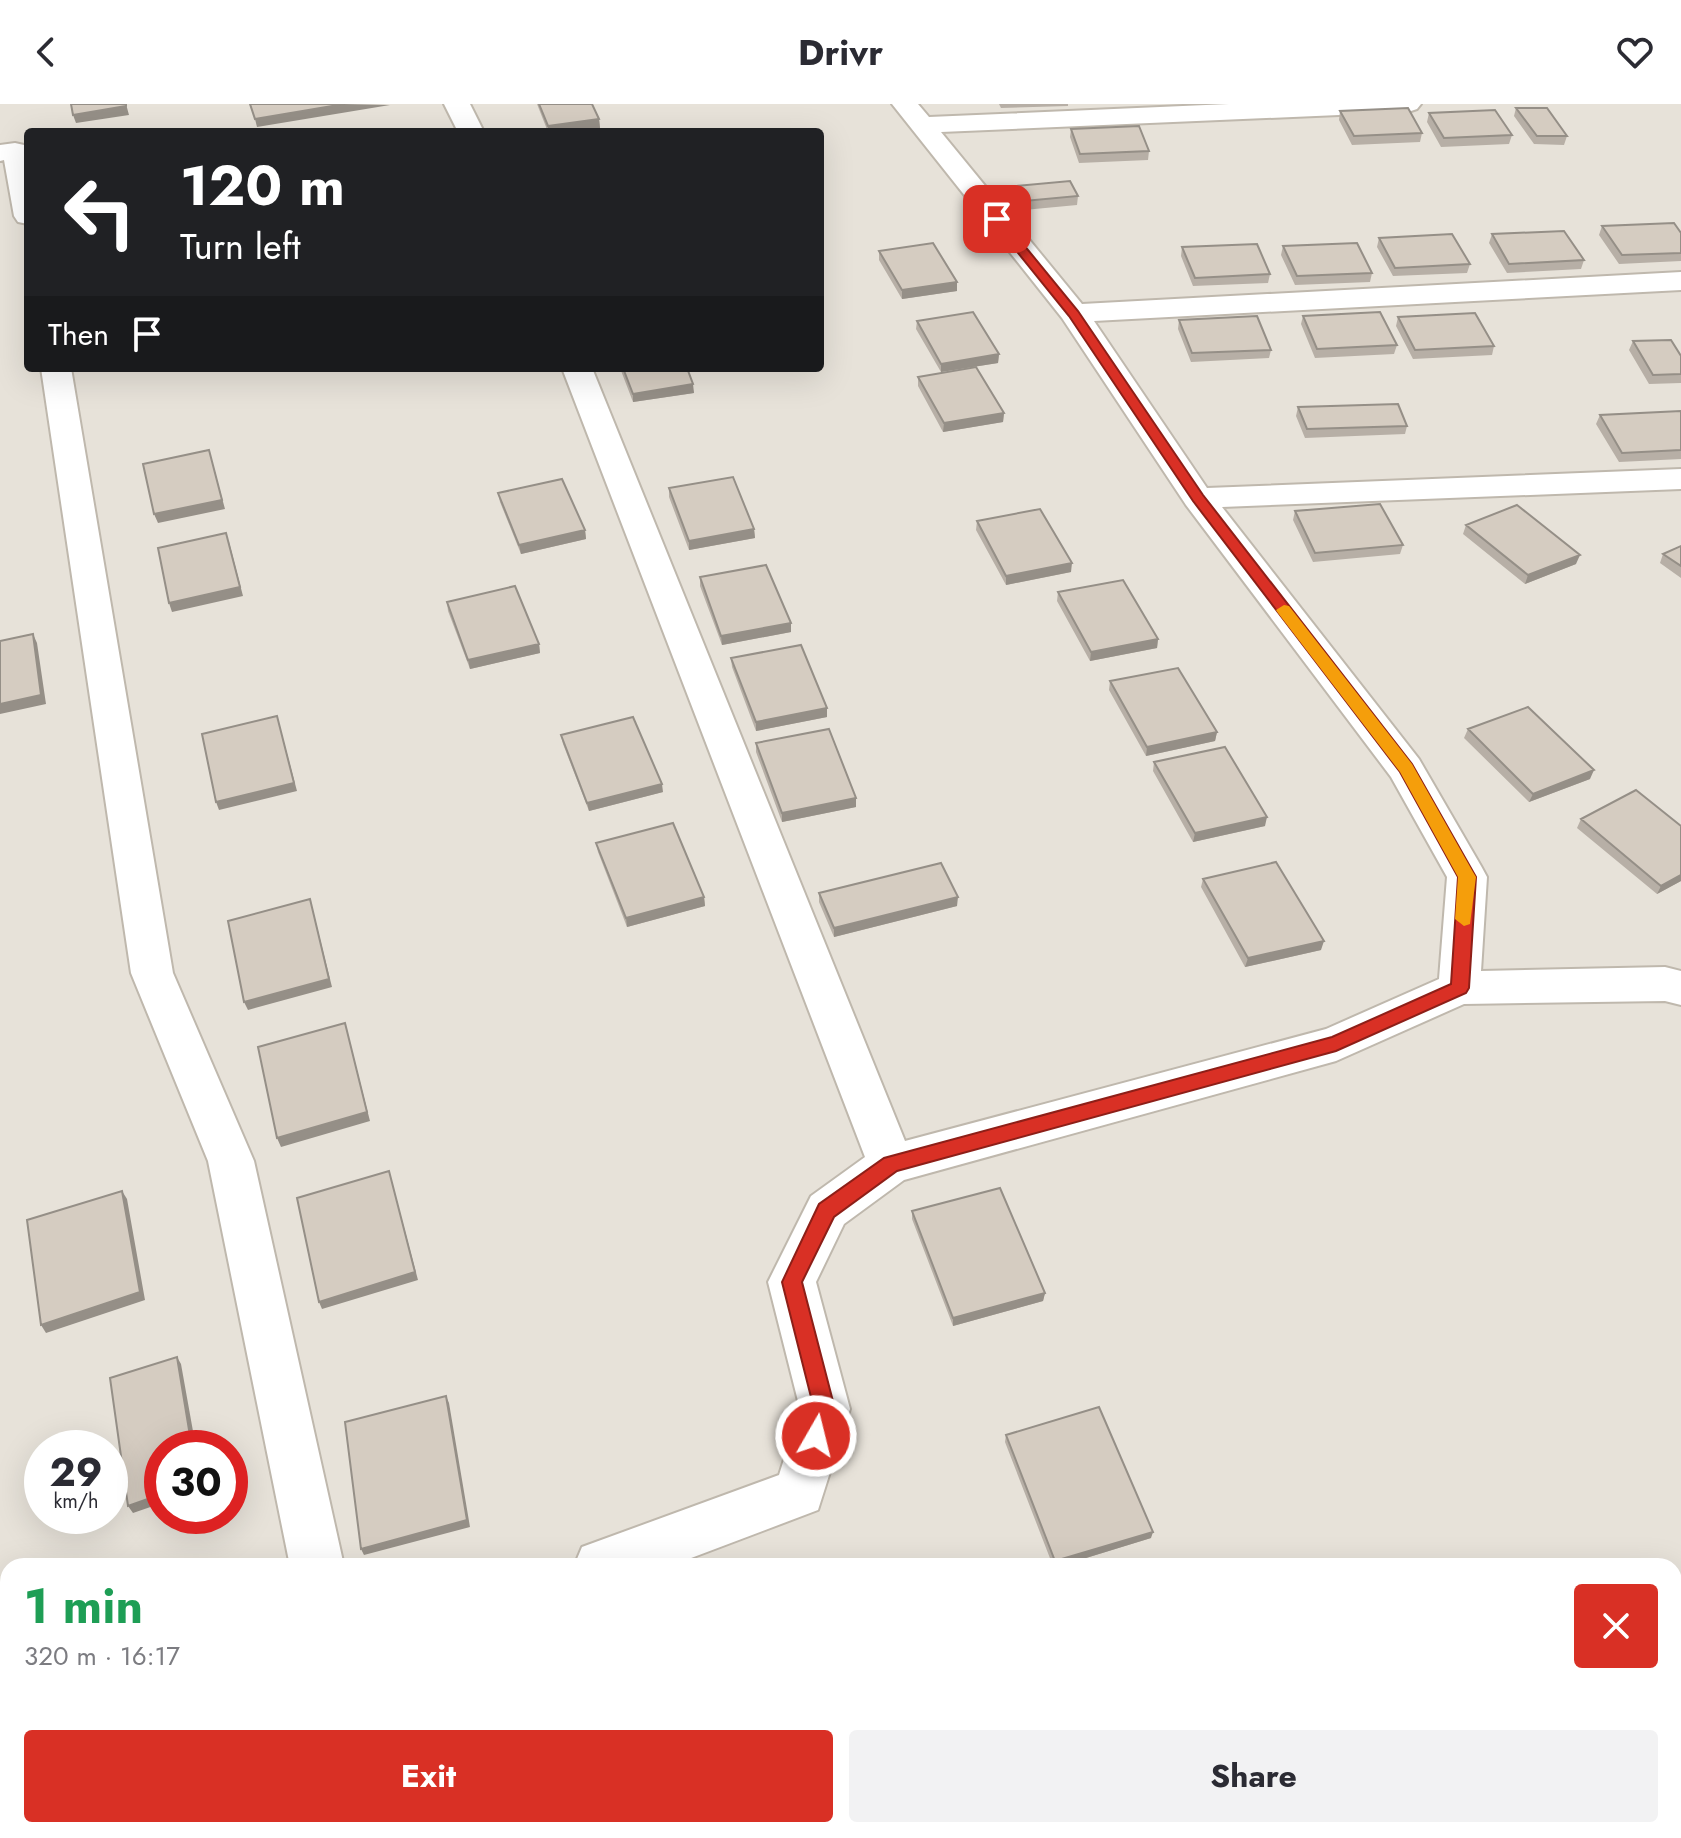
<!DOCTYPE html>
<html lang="en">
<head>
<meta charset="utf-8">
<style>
	:root { --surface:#fff; --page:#f2f2f3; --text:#2b2b33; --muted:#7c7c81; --accent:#d93025 }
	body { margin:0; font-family:Jost,sans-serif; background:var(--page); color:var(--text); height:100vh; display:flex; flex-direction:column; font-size:30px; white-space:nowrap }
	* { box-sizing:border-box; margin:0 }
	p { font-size:26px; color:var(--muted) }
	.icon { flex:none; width:44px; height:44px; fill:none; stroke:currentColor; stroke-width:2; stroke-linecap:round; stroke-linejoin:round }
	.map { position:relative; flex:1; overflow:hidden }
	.sheet { position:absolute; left:0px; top:1454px; width:1682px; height:280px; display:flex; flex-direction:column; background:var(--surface); border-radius:24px 24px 0 0; box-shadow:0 8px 32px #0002 }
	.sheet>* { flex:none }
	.hud { position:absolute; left:24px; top:24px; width:800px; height:244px; border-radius:8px; box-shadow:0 8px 32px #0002; background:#202124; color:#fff; overflow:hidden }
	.speed { position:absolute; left:24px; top:1326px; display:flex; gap:16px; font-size:40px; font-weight:700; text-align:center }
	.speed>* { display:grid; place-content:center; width:104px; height:104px; border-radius:50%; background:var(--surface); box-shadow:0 8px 32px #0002; line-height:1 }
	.speed small { font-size:20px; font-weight:400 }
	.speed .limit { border:12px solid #d22; background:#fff; color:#111 }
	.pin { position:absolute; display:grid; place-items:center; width:68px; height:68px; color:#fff; margin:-34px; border-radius:16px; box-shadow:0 4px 12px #0006 }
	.me { position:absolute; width:88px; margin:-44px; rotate:8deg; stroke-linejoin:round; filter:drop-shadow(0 0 6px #0008) }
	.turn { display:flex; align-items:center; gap:28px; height:168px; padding:0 24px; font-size:36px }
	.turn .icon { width:104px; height:104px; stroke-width:2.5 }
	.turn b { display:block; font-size:56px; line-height:68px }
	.then { display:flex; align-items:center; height:76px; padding:0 24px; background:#0003; gap:16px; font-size:30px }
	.round { display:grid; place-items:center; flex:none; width:84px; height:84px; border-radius:8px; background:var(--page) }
	.headline { display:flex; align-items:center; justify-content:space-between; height:136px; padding:0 24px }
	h1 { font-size:48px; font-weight:700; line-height:60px; color:#1e9e55 }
	.action { display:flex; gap:16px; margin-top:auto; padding:16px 24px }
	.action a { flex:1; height:92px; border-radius:8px; background:var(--accent); color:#fff; font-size:32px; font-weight:700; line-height:92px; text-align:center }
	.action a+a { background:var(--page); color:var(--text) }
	header { display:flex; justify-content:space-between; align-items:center; height:104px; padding:0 24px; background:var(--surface); font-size:36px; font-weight:700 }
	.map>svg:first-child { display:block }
</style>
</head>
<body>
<header><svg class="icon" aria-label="back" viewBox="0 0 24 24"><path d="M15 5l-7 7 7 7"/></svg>Drivr<svg class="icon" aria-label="heart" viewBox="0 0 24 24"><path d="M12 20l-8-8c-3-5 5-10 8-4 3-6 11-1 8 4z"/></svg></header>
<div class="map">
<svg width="1681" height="1734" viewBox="0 0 1681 1734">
	<rect width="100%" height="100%" fill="#f4f1ea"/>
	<!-- residential -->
	<path fill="#e7e2d9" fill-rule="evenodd" d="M0,0H1681V1734H0ZM28,28H820V264H28ZM42,1344H110V1412H42ZM162,1344H230V1412H162ZM8,1462H1674V1726H8Z"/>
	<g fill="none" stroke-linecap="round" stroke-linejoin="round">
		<!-- minor casing -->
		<g stroke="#bfb8ad" stroke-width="4">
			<path id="minor" d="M444,0H470L484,28H458Z
				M892,0H918L929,13L1229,0H1421L1417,5L1408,8L941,28L1082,200L1681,168V186L1094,217L1207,384L1681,365V385L1222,403L1419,655L1481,762L1487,773L1481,867L1665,863L1681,867V901L1665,897L1464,900L1336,957L904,1076L844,1120L816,1178L850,1305L818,1406L670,1462H574L582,1443L779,1371L800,1305L768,1178L811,1092L865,1053L562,264H592L905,1037L1326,925L1439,875L1447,773L1391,673L1186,401L1062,214Z
				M15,39L24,41L28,47V120L18,118L14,112L4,56L0,57V41Z
				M41,264H71L173,869L254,1057L344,1462H290L208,1057L131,869Z
				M8,1670V1726H14L0,1732V1673Z
				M758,1726H819L822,1734H761Z"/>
		</g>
		<!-- minor -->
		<use href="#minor" fill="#fff" fill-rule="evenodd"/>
	</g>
	<!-- wall -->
	<path fill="#b7afa6" d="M537,0H592L599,15L600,24L568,28H548Z
		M999,0H1068V2L1001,4Z
		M1516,4L1567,32L1564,41L1534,40L1514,12Z
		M1340,7L1422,29L1420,38L1352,41L1339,16Z
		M1429,9L1512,31L1509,40L1441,43L1427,18Z
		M1071,25L1149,47L1148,56L1079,59L1070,33Z
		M1006,83L1078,92L1077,101L1013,107L1006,91Z
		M1602,122L1681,129V157L1619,160L1599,131Z
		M1492,130L1584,156L1581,165L1507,169L1489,139Z
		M1379,134L1470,160L1467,169L1393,172L1377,143Z
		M1283,142L1372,169L1370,178L1295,181L1281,151Z
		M1182,143L1270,170L1268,179L1193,182L1181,152Z
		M879,147L957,187L902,195L879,156Z
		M1303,212L1397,241L1394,250L1315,254L1301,220Z
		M1398,213L1494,242L1492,251L1413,255L1396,222Z
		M1179,216L1271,246L1269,254L1191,258L1178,225Z
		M917,217L999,250L998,259L941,268L916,225Z
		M1633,237L1681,252V279L1649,280L1629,246Z
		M620,264H687L694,289L633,298Z
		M918,273L1004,309L1003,318L943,328L918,282Z
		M1298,303L1407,322L1405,330L1305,334L1296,312Z
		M1681,307V355L1619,358L1596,320L1600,311Z
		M669,384L754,425L755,434L689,446L669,393Z
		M498,389L585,426L586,435L521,450L500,398Z
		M1295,407L1403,441L1400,450L1313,458L1293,416Z
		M977,417L1071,468L1006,481L976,426Z
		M1466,421L1576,460L1525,480L1463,430Z
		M1681,442V474L1660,459L1663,450Z
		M700,473L791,528L722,541L700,482Z
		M1058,488L1158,535L1157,544L1090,557L1057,497Z
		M447,498L539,540L540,549L470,565L448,507Z
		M731,554L827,613L756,627L732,563Z
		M1110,577L1217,628L1215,637L1146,652L1109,586Z
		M1468,625L1590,675L1529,698L1464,634Z
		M561,631L663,688L589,707L563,640Z
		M756,639L856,694V703L782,718L756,648Z
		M1154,658L1265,722L1193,738L1153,667Z
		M1581,715L1681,777L1657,790L1577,724Z
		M596,739L704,793L705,802L627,823L598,748Z
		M1203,775L1321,846L1245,863L1201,783Z
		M819,789L957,802L834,833L819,798Z
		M912,1107L1045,1189L1043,1197L953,1222L912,1115Z
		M1006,1331L1151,1434L1060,1462H1053L1005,1338Z"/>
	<!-- shaded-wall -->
	<path fill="#958f87" d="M126,0L129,11L76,19L73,11Z
		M344,0L390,1L257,23L255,15Z
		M599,15L600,24L568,28H548V22Z
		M823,133L824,142H820V134Z
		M957,178V187L902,195V186Z
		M999,250L998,259L941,268V260Z
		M693,280L694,289L633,298V290Z
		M1004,309L1003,318L943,328L944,319Z
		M209,346L225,405L158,419L154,410Z
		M754,425L755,434L689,446V437Z
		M585,426L586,435L521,450L519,441Z
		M229,438L243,492L172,508L169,499Z
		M1580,451L1576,460L1525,480L1528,471Z
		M1072,459L1071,468L1006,481V472Z
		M791,519V528L722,541L721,532Z
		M33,530L37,539L46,600L0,610V600Z
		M1158,535L1157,544L1090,557L1091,548Z
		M539,540L540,549L470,565L468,556Z
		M827,604V613L756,627V618Z
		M277,612L297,687L219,706L216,698Z
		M1217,628L1215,637L1146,652L1147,643Z
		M1594,666L1590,675L1529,698L1533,690Z
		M662,680L663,688L589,707L587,699Z
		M856,694V703L782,718V709Z
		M1267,713L1265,722L1193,738L1195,729Z
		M1681,771V777L1657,790L1661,782Z
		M704,793L705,802L627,823L626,814Z
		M958,793L957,802L834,833V824Z
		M310,795L332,883L248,906L244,898Z
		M1324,837L1321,846L1245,863L1248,854Z
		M345,919L370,1017L281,1043L277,1034Z
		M389,1067L418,1176L322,1205L319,1198Z
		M122,1087L127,1095L145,1196L46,1229L41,1221Z
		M1045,1189L1043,1197L953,1222V1214Z
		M177,1253L181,1260L196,1344H192Z
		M446,1292L449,1299L470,1423L364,1451L361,1445Z
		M162,1390V1399L133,1409L128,1402Z
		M1153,1428L1151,1434L1060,1462H1054L1055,1457Z
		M351,1726H363L350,1734H338Z"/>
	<!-- building -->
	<path fill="#d5ccc1" stroke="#958f87" stroke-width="2" d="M71,0H126V2L73,11Z
		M250,0H344L255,15Z
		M539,0H592L599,15L548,22Z
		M1408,4L1422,29L1354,32L1340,7Z
		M1516,4H1547L1567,32H1537Z
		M1495,6L1512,31L1444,34L1429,9Z
		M1139,22L1149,47L1080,50L1071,25Z
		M1070,77L1078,92L1014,98L1006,83Z
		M1674,119L1681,129V149L1622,151L1602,122Z
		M1564,127L1584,156L1509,160L1492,130Z
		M1452,130L1470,160L1395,164L1379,134Z
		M933,139L957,178L902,186L879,147Z
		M1357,139L1372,169L1297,172L1283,142Z
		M1257,140L1270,170L1195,174L1182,143Z
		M973,208L999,250L941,260L917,217Z
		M1380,208L1397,241L1317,245L1303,212Z
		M1475,209L1494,242L1415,246L1398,213Z
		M1257,212L1271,246L1192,249L1179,216Z
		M1671,236L1681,252V270L1653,271L1633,237Z
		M976,263L1004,309L944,319L918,273Z
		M623,264H687L693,280L633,290Z
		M1398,300L1407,322L1307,325L1298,303Z
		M1681,307V346L1622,349L1600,311Z
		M209,346L222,396L154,410L143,360Z
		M733,373L754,425L689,437L669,384Z
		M562,375L585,426L519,441L498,389Z
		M1380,400L1403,441L1315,449L1295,407Z
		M1517,401L1580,451L1528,471L1466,421Z
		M1040,405L1072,459L1006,472L977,417Z
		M226,429L240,483L169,499L158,444Z
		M1681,442V462L1663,450Z
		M766,461L791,519L721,532L700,473Z
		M1123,476L1158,535L1091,548L1058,488Z
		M515,482L539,540L468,556L447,498Z
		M33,530L41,591L0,600V537Z
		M801,541L827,604L756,618L731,554Z
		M1178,564L1217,628L1147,643L1110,577Z
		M1528,603L1594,666L1533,690L1468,625Z
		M277,612L294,679L216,698L202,630Z
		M633,613L662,680L587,699L561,631Z
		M829,625L856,694L782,709L756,639Z
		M1225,643L1267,713L1195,729L1154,658Z
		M1636,686L1681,722V771L1661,782L1581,715Z
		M673,719L704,793L626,814L596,739Z
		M1276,758L1324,837L1248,854L1203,775Z
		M941,759L958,793L834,824L819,789Z
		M310,795L329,875L244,898L228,817Z
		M345,919L367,1008L277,1034L258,943Z
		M389,1067L415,1168L319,1198L297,1094Z
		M1000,1084L1045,1189L953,1214L912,1107Z
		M122,1087L140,1188L41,1221L27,1116Z
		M177,1253L192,1344H162V1390L128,1402L110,1274Z
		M446,1292L467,1416L361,1445L345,1318Z
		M1099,1303L1153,1428L1055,1457L1006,1331Z
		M291,1726H351L338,1734H294Z
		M1164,1726H1266L1269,1734H1147L1146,1732Z"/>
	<!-- route -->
	<path fill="#d93025" stroke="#8d1f18" stroke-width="2" d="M993,113H1001L1078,207L1203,391L1412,660L1476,773L1469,884L1466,889L1336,947L897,1067L834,1113L802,1178L835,1305L824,1340L816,1343L809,1340L805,1332L814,1305L782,1178L819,1100L884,1054L1332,933L1451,880L1458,773L1400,668L1193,397L1069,212L993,118Z"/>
	<!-- slow -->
	<path fill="#f59e0b" d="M1284,501L1289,502L1412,660L1473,768L1476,773L1470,820L1464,822L1455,815L1458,773L1400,668L1278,509L1276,506Z"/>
</svg>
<div class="speed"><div>29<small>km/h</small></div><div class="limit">30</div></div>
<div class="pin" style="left:997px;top:115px;background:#d93025"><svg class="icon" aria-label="arrive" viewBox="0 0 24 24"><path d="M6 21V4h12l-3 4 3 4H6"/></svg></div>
<svg class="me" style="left:816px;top:1332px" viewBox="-20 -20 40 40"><circle r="17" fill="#d93025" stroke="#fff" stroke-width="3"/><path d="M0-11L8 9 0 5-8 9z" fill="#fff"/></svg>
<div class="hud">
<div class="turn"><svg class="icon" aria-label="left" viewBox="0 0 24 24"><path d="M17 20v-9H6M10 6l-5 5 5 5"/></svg><div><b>120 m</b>Turn left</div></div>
<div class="then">Then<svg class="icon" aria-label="arrive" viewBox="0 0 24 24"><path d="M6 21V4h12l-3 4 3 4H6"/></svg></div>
</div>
<section class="sheet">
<div class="headline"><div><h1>1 min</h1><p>320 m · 16:17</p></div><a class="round" style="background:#d93025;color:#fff"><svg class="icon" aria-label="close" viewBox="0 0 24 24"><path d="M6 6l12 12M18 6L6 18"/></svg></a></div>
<div class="action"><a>Exit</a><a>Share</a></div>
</section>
</div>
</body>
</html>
